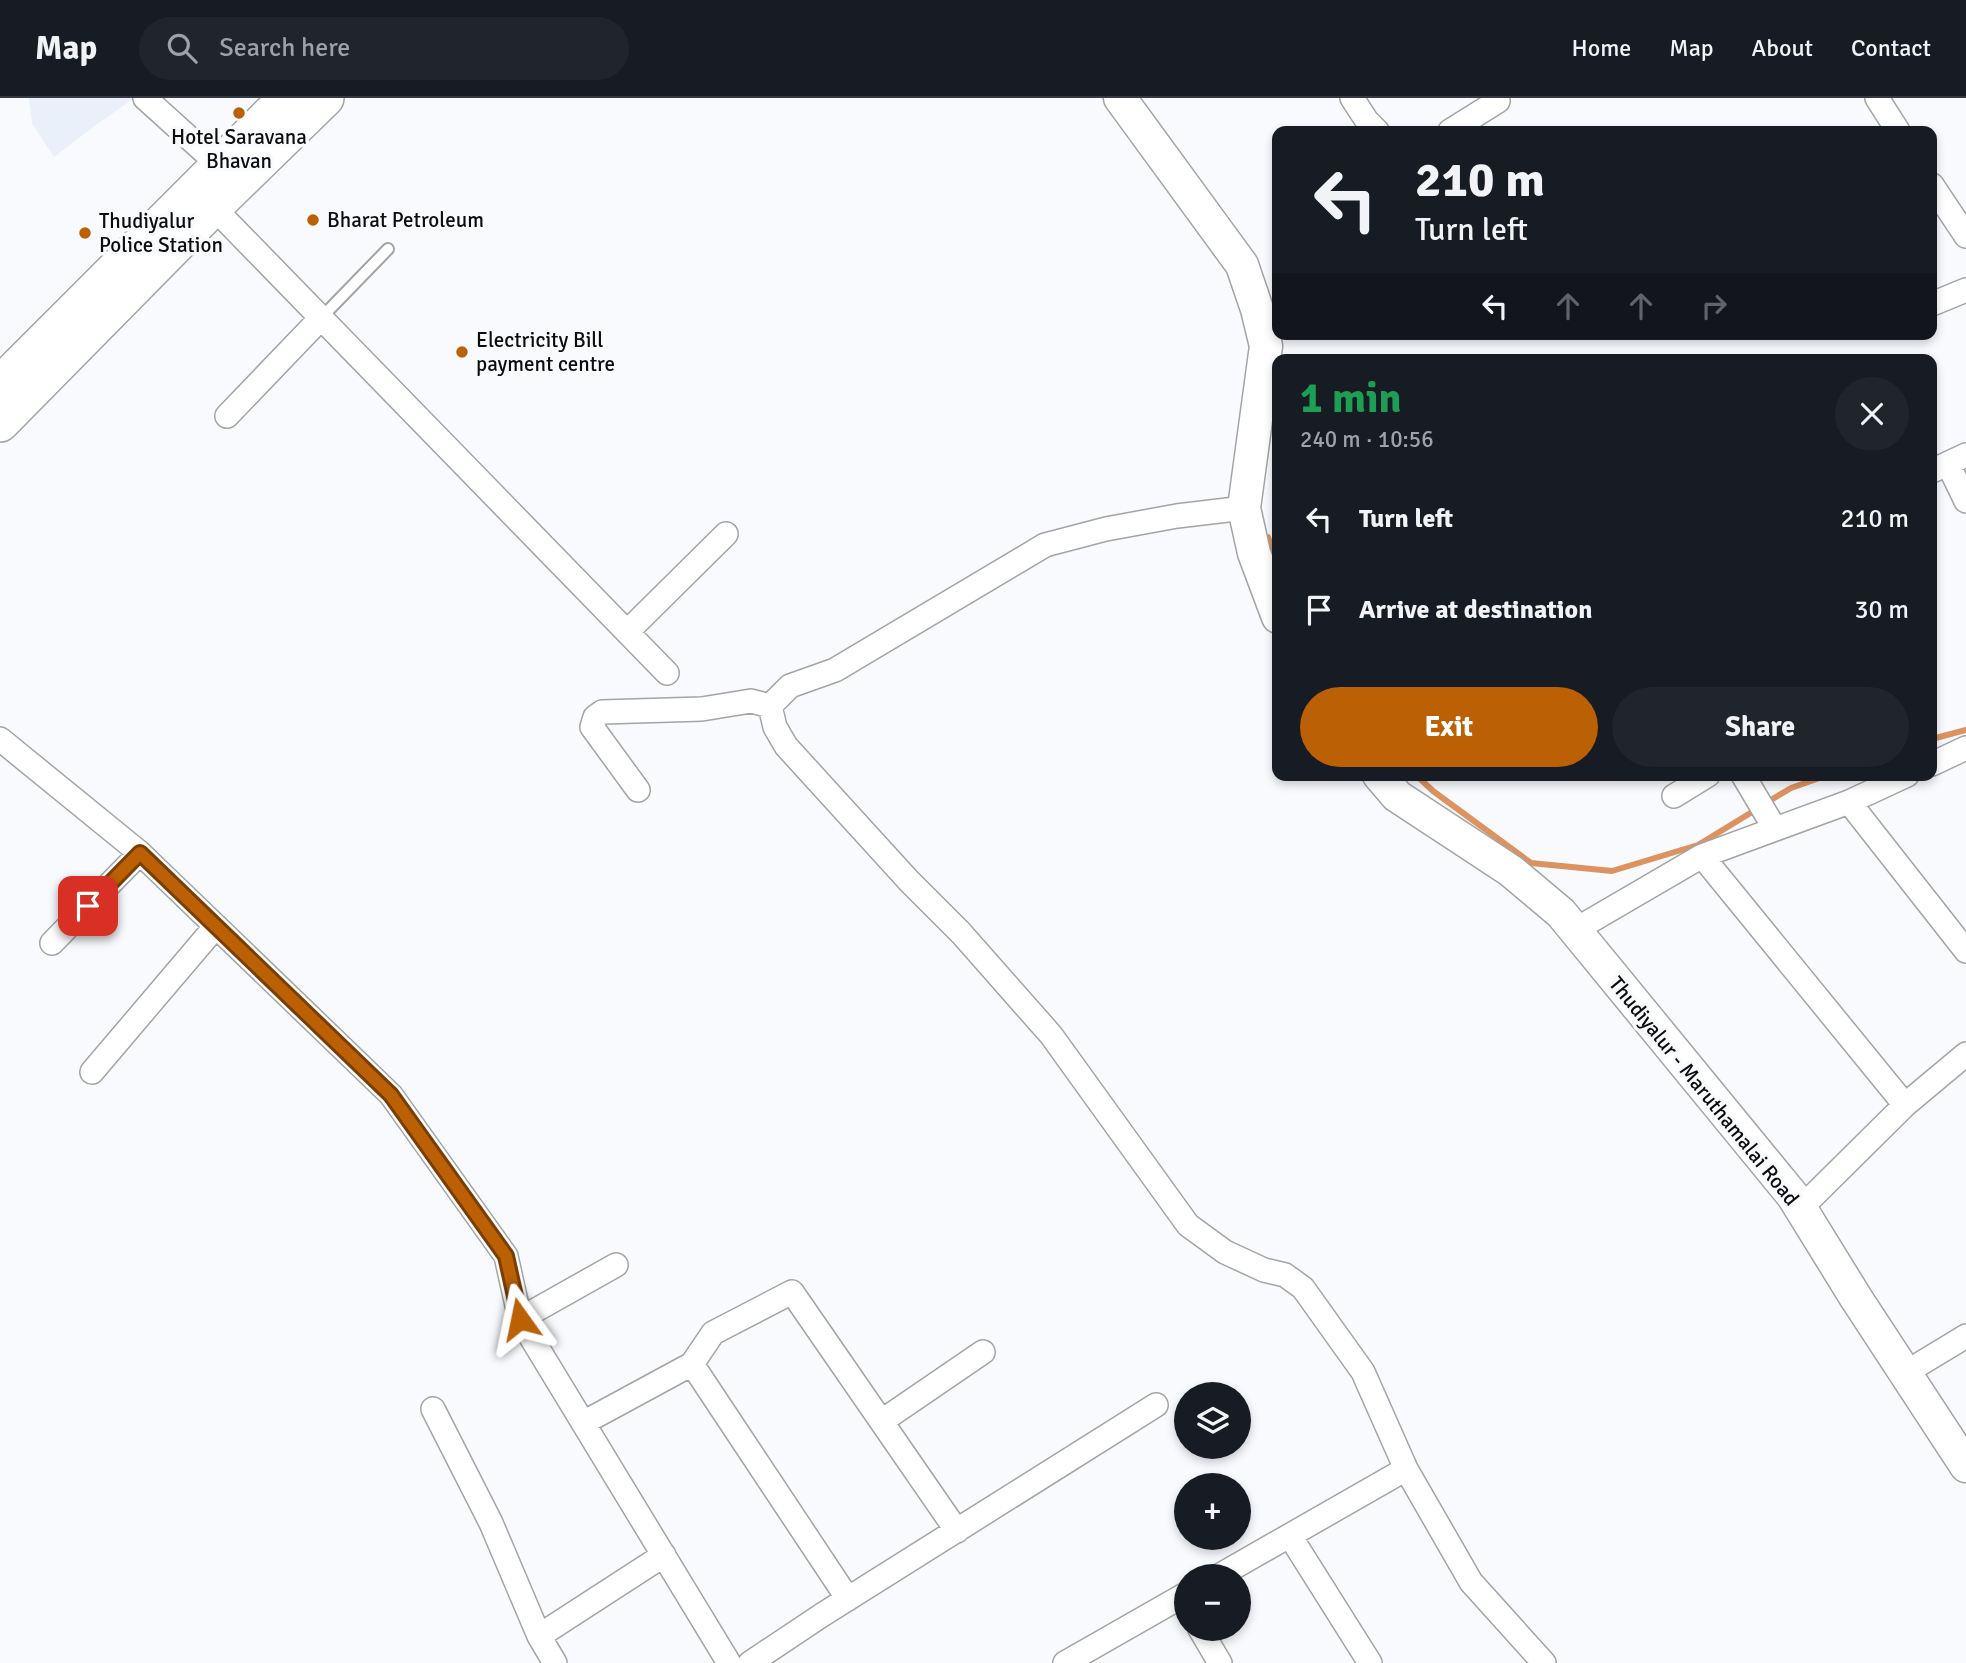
<!DOCTYPE html>
<html lang="en">
<head>
<meta charset="utf-8">
<style>
	:root { --surface:#171b24; --page:#20242c; --text:#f1f3f6; --muted:#9ea1a6; --line:#363941; --accent:#bb6005 }
	body { margin:0; font-family:Signika,sans-serif; background:var(--page); color:var(--text); height:100vh; display:flex; flex-direction:column; font-size:26px; white-space:nowrap }
	* { box-sizing:border-box; margin:0 }
	p { font-size:23px; color:var(--muted) }
	.icon { flex:none; width:38px; height:38px; fill:none; stroke:currentColor; stroke-width:2; stroke-linecap:round; stroke-linejoin:round }
	.map { position:relative; flex:1; overflow:hidden }
	.sheet { position:absolute; left:1272px; top:256px; width:665px; height:427px; display:flex; flex-direction:column; background:var(--surface); border-radius:14px; box-shadow:0 4px 10px #0003 }
	.sheet>* { flex:none }
	.banner { position:absolute; left:1272px; top:28px; width:665px; height:214px; border-radius:14px; box-shadow:0 4px 10px #0003; background:#171b24; color:var(--text); overflow:hidden }
	.fabs { position:absolute; left:1174px; top:1284px; display:grid; gap:14px }
	.fabs a { display:grid; place-items:center; width:77px; height:77px; border-radius:50%; background:var(--surface); box-shadow:0 4px 10px #0003; font-size:35px }
	.pin { position:absolute; display:grid; place-items:center; width:60px; height:60px; color:#fff; margin:-30px; border-radius:14px; box-shadow:0 4px 10px #0006 }
	.me { position:absolute; width:77px; margin:-38px; rotate:348deg; stroke-linejoin:round; filter:drop-shadow(0 0 5px #0008) }
	.turn { display:flex; align-items:center; gap:24px; height:147px; padding:0 28px; font-size:32px }
	.turn .icon { width:91px; height:91px; stroke-width:2.5 }
	.turn b { display:block; font-size:49px; line-height:60px }
	.lanes { display:flex; align-items:center; height:66px; padding:0 28px; background:#0003; justify-content:center; gap:35px; direction:ltr }
	.lanes .off { opacity:.35 }
	.round { display:grid; place-items:center; flex:none; width:74px; height:74px; border-radius:37px; background:var(--page) }
	.overview { display:flex; align-items:center; justify-content:space-between; height:119px; padding:0 28px }
	h1 { font-size:42px; font-weight:700; line-height:52px; color:#1e9e55 }
	.action { display:flex; gap:14px; margin-top:auto; padding:14px 28px }
	.action a { flex:1; height:80px; border-radius:42px; background:var(--accent); color:#fff; font-size:28px; font-weight:700; line-height:80px; text-align:center }
	.action a+a { background:var(--page); color:var(--text) }
	ul { padding:0; list-style:none }
	li { display:flex; align-items:center; gap:21px; height:91px; padding:0 28px }
	li div { flex:1 }
	li b { display:block; font-size:26px }
	li em { font-style:normal }
	header { display:flex; align-items:center; gap:42px; box-sizing:border-box; height:98px; padding:0 35px; background:var(--surface); border-bottom:2px solid var(--line) }
	header strong { font-size:33px }
	nav { display:flex; gap:38px; margin-inline-start:auto; font-size:24px }
	.search { width:490px; height:63px; background:var(--page); display:flex; align-items:center; gap:18px; box-sizing:border-box; padding:0 24px; border-radius:38px; color:var(--muted); font-size:26px }
	.map>svg:first-child { display:block }
</style>
</head>
<body>
<header>
<strong>Map</strong>
<div class="search"><svg class="icon" aria-label="search" viewBox="0 0 24 24"><circle cx="10" cy="10" r="6"/><path d="M15 15l6 6"/></svg>Search here</div>
<nav><a>Home</a><a>Map</a><a>About</a><a>Contact</a></nav>
</header>
<div class="map">
<svg width="1966" height="1565" viewBox="0 0 1966 1565">
	<rect width="100%" height="100%" fill="#f8fafd"/>
	<!-- built -->
	<path fill="#e9f0f9" d="M29,0H134L93,29L54,59L32,25Z"/>
	<g fill="none" stroke-linecap="round" stroke-linejoin="round">
		<!-- stream -->
		<path stroke="#dd9360" stroke-width="6" d="M1268,439L1278,470
			M1932,641L1966,632
			M1416,677L1433,693L1531,765L1612,773L1698,747L1757,711
			M1766,705L1791,690L1828,677"/>
		<!-- service casing -->
		<g stroke="#a2a4a6" stroke-width="14">
			<path id="service" d="M321,220L388,151"/>
		</g>
		<!-- minor casing -->
		<g stroke="#a2a4a6" stroke-width="26">
			<path id="minor" d="M145,0L219,67
				M1352,0L1367,23L1377,33
				M1877,0L1898,33
				M1450,33L1498,3
				M1932,87L1966,138
				M213,109L667,575
				M1932,206L1966,192
				M227,318L321,220
				M1948,366L1966,403
				M1932,373L1966,357
				M1244,410L1177,418L1106,431L1045,447L835,572L790,588L770,608L775,629L786,648L909,783L961,835L1051,937L1188,1127L1225,1154L1264,1172L1285,1177L1303,1190L1363,1274L1406,1371L1471,1484L1544,1565
				M627,534L726,436
				M0,641L140,755L391,997L506,1158L520,1221
				M1932,666L1966,650
				M1743,677L1775,731
				M638,692L592,629L595,619L602,614L702,611L751,603L770,608
				M1674,698L1708,677
				M1849,704L1966,853
				M1702,758L1905,1007
				M1575,832L1702,758L1849,704L1907,677
				M52,845L140,755
				M92,974L216,828
				M1800,1111L1905,1007L1966,956
				M616,1167L520,1221L729,1565
				M692,1266L713,1235L792,1194L957,1433
				M1905,1275L1966,1238
				M433,1311L491,1425L539,1538L555,1565
				M882,1323L983,1254
				M583,1325L692,1266L848,1501
				M1290,1438L1370,1565
				M1217,1479L1406,1371
				M1200,1531L1220,1565
				M539,1538L664,1457
				M750,1565L822,1517L1156,1307
				M1065,1565L1186,1496"/>
		</g>
		<!-- secondary casing -->
		<g stroke="#a2a4a6" stroke-width="35">
			<path id="secondary" d="M1120,0L1242,167L1257,211L1266,248L1244,410L1254,455L1278,519
				M1379,677L1397,698L1511,773L1561,815L1793,1098L1856,1200L1966,1368"/>
		</g>
		<!-- trunk casing -->
		<g stroke="#a2a4a6" stroke-width="40">
			<path id="trunk" d="M0,287L287,0
				M0,325L213,109L325,0"/>
		</g>
		<!-- service -->
		<use href="#service" stroke="#fff" stroke-width="10"/>
		<!-- minor -->
		<use href="#minor" stroke="#fff" stroke-width="23"/>
		<!-- secondary -->
		<use href="#secondary" stroke="#fff" stroke-width="32"/>
		<!-- trunk -->
		<use href="#trunk" stroke="#fff" stroke-width="37"/>
	</g>
	<g fill="none" stroke-linecap="round" stroke-linejoin="round">
		<!-- route casing -->
		<g stroke="#7a3e03" stroke-width="18">
			<path id="route" d="M88,808L140,755L391,997L506,1158L520,1221"/>
		</g>
		<!-- route -->
		<use href="#route" stroke="#bb6005" stroke-width="12"/>
	</g>
	<!-- markers -->
	<g fill="#bb6005" stroke="#f8fafd" stroke-width="2.5">
		<circle cx="239" cy="15" r="7"/>
		<circle cx="313" cy="122" r="7"/>
		<circle cx="85" cy="135" r="7"/>
		<circle cx="462" cy="254" r="7"/>
	</g>
	<g text-anchor="middle" dominant-baseline="central" stroke-width="7" stroke-linejoin="round" paint-order="stroke">
		<!-- poi labels -->
		<g font-size="21" fill="#0c0d0e" stroke="#f8fafd" text-anchor="start">
			<text x="239" y="39" text-anchor="middle">Hotel Saravana<tspan x="239" dy="24">Bhavan</tspan></text>
			<text x="327" y="122">Bharat Petroleum</text>
			<text x="99" y="123">Thudiyalur<tspan x="99" dy="24">Police Station</tspan></text>
			<text x="476" y="242">Electricity Bill<tspan x="476" dy="24">payment centre</tspan></text>
		</g>
		<!-- street labels -->
		<g font-size="21" fill="#0c0d0e" stroke="#f8fafd">
			<text transform="translate(1704 993) rotate(51)">Thudiyalur - Maruthamalai Road</text>
		</g>
	</g>
</svg>
<div class="fabs">
<a><svg class="icon" aria-label="layers" viewBox="0 0 24 24"><path d="M12 4l9 5-9 5-9-5zM3 14l9 5 9-5"/></svg></a>
<a>+</a>
<a>−</a>
</div>
<div class="pin" style="left:88px;top:808px;background:#d93025"><svg class="icon" aria-label="arrive" viewBox="0 0 24 24"><path d="M6 21V4h12l-3 4 3 4H6"/></svg></div>
<svg class="me" style="left:520px;top:1221px" viewBox="-20 -20 40 40"><path d="M0-17L14 15 0 8-14 15z" fill="#bb6005" stroke="#fff" stroke-width="4"/></svg>
<div class="banner">
<div class="turn"><svg class="icon" aria-label="left" viewBox="0 0 24 24"><path d="M17 20v-9H6M10 6l-5 5 5 5"/></svg><div><b>210 m</b>Turn left</div></div>
<div class="lanes"><svg class="icon" aria-label="left" viewBox="0 0 24 24"><path d="M17 20v-9H6M10 6l-5 5 5 5"/></svg><svg class="icon off" aria-label="ahead" viewBox="0 0 24 24"><path d="M12 20V5M6 11l6-6 6 6"/></svg><svg class="icon off" aria-label="ahead" viewBox="0 0 24 24"><path d="M12 20V5M6 11l6-6 6 6"/></svg><svg class="icon off" aria-label="right" viewBox="0 0 24 24"><path d="M7 20v-9h11M14 6l5 5-5 5"/></svg></div>
</div>
<section class="sheet">
<div class="overview"><div><h1>1 min</h1><p>240 m · 10:56</p></div><a class="round"><svg class="icon" aria-label="close" viewBox="0 0 24 24"><path d="M6 6l12 12M18 6L6 18"/></svg></a></div>
<ul>
<li><svg class="icon" aria-label="left" viewBox="0 0 24 24"><path d="M17 20v-9H6M10 6l-5 5 5 5"/></svg><div><b>Turn left</b></div><em>210 m</em></li>
<li><svg class="icon" aria-label="arrive" viewBox="0 0 24 24"><path d="M6 21V4h12l-3 4 3 4H6"/></svg><div><b>Arrive at destination</b></div><em>30 m</em></li>
</ul>
<div class="action"><a>Exit</a><a>Share</a></div>
</section>
</div>
</body>
</html>
